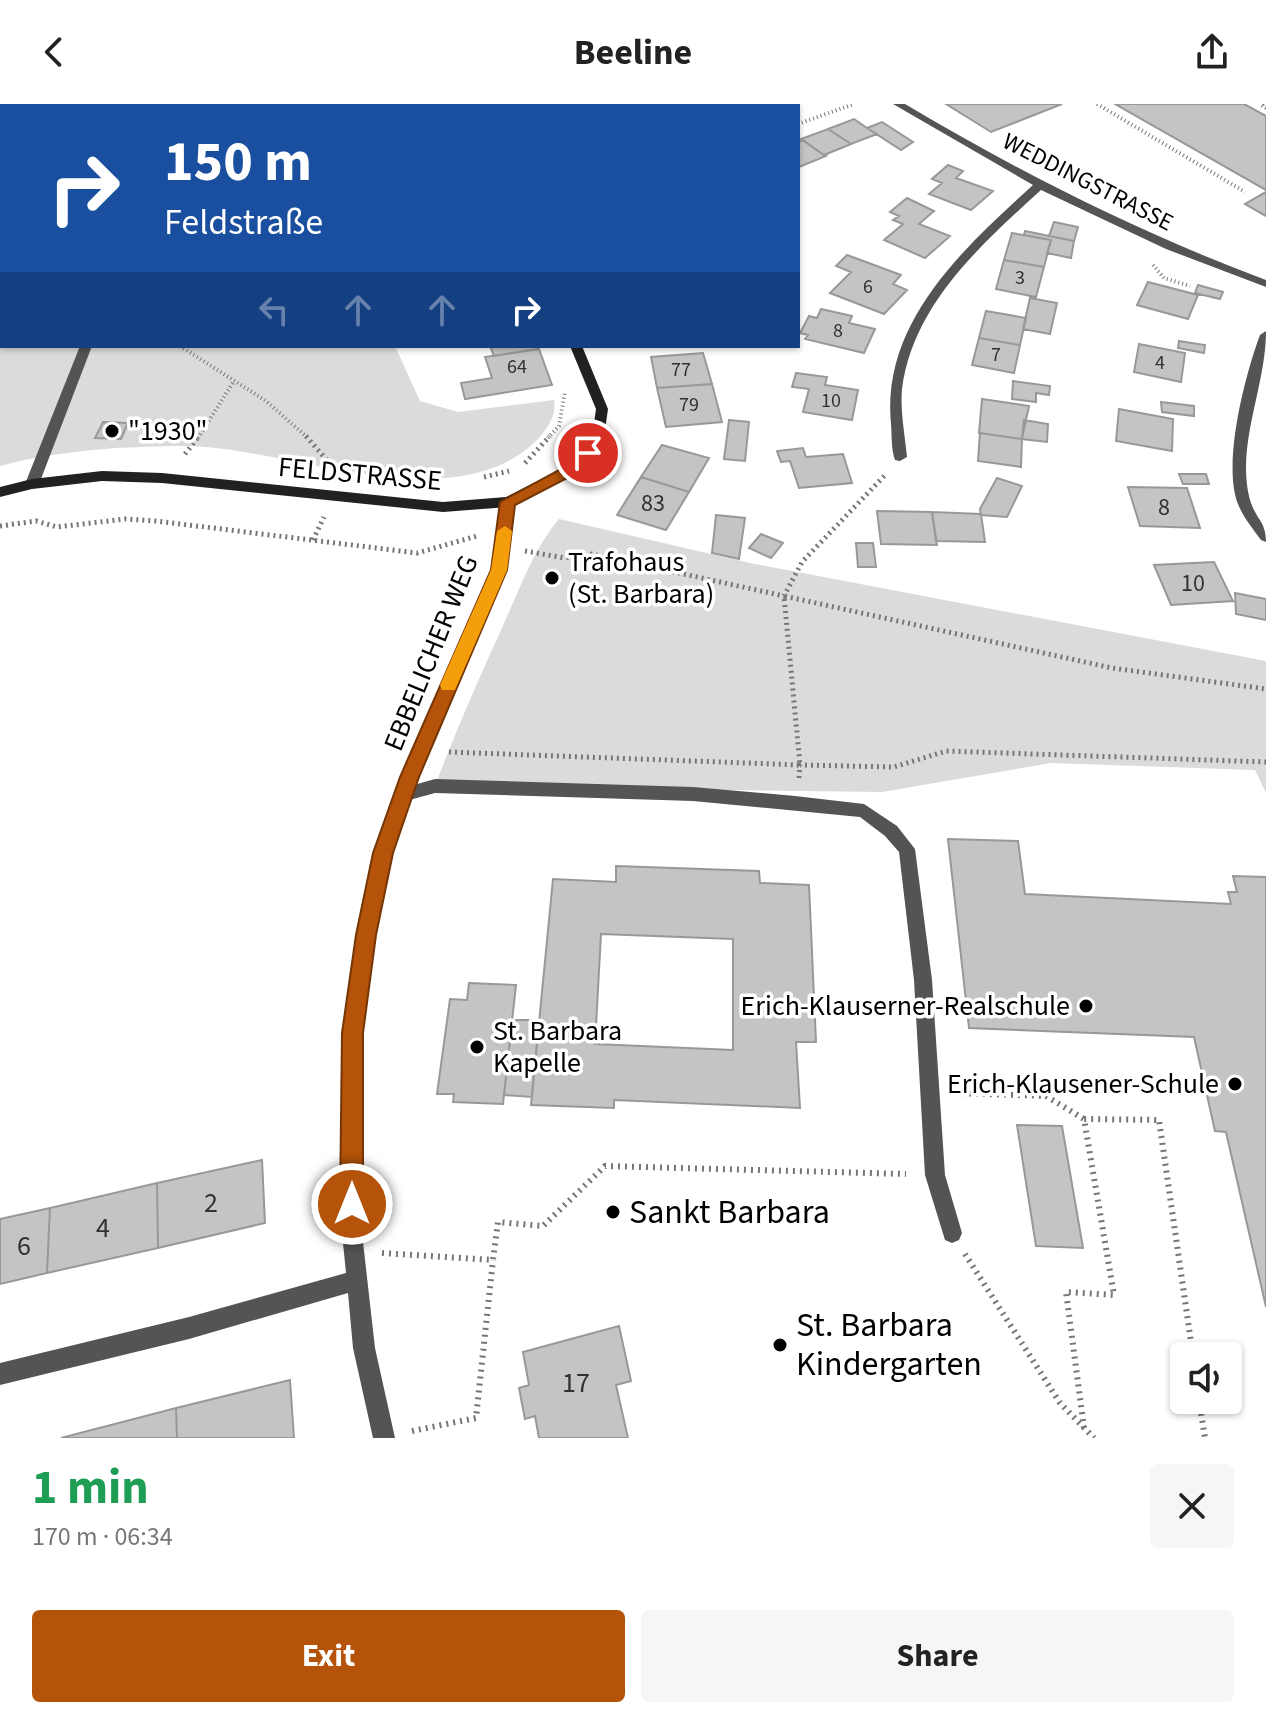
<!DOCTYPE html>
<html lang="en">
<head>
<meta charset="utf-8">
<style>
	:root { --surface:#fff; --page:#f6f6f6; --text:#222; --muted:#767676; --accent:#b45309 }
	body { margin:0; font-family:"Source Sans 3",sans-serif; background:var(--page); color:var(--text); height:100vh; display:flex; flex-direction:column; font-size:30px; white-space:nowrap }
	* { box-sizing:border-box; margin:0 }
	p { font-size:26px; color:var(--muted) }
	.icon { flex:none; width:44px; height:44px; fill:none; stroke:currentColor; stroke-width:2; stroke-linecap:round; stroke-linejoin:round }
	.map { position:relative; height:1334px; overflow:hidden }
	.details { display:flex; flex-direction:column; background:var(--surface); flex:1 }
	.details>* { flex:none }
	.top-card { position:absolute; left:0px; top:0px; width:800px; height:244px; box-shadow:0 2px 6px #0004; background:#1a4fa0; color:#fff; overflow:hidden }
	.controls { position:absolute; left:1170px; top:1238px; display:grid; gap:16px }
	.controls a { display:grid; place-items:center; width:72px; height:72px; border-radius:8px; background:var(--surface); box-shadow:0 2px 6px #0004; font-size:40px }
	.pin { position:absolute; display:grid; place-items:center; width:68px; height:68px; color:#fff; margin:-34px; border:4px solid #fff; border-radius:50%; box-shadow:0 2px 8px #0007 }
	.me { position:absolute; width:88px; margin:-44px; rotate:0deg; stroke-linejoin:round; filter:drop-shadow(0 0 6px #0008) }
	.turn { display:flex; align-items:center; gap:28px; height:168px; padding:0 32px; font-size:36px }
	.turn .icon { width:104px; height:104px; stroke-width:2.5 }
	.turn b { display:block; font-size:56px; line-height:68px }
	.lanes { display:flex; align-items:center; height:76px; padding:0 32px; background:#0003; justify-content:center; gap:40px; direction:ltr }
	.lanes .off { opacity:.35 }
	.round { display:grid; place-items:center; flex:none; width:84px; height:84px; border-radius:8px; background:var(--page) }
	.overview { display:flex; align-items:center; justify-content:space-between; height:136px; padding:0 32px }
	h1 { font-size:48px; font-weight:700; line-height:60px; color:#1e9e55 }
	.cta { display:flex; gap:16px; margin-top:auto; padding:16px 32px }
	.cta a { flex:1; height:92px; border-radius:8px; background:var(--accent); color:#fff; font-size:32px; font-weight:700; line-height:92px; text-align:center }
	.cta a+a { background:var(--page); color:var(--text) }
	header { display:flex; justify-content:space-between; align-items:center; height:104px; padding:0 32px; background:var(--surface); font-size:36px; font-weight:700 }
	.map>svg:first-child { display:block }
</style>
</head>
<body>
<header><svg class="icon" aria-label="back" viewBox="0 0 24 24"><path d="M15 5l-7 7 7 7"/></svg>Beeline<svg class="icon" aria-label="share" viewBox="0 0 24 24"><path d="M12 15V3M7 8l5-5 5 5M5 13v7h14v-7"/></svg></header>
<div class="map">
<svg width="1266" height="1334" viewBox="0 0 1266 1334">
	<rect width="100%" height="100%" fill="#fff"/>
	<!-- green -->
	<path fill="#dbdbdb" d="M0,0H384L2,2V242H395L420,297L458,308L554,296C557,310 548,324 539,334C457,420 288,343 187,342C126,342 59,346 0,362Z
		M559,415L750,459L1266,557V689L1255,666L1051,659L882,688L435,682C456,626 480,572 505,517C521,482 534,445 559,415Z"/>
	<!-- building -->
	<path fill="#c4c4c4" stroke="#989898" stroke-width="2" fill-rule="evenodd" d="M946,0H1062L991,28Z
		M1115,0H1244L1266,12V86Z
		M854,15L867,24L877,30L851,40L828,25Z
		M882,18L913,38L901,46L867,24Z
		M828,25L851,40L824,51L801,35Z
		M803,36L824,51L826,52L799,63L798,38Z
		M948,61L963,67L956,74L993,87L971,106L929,90L942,79L932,75Z
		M1266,88V112L1245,100Z
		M907,94L934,107L919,120L950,132L925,154L884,136L903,120L893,116L899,112L890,108Z
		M1054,118L1078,123L1074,137L1049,132Z
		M1025,127L1074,137L1071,154L1047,149L1051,136L1024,131Z
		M1012,129L1051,136L1044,163L1004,156Z
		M847,151L901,171L893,180L907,186L884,210L830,189L851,168L836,162Z
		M1004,156L1044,163L1036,193L996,185Z
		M1148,178L1198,191L1188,215L1137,201Z
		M1198,181L1223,188L1220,195L1195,189Z
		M1030,194L1057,199L1050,230L1023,225Z
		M821,205L852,212L849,219L875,225L864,249L805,235L808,231L800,229L809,212L817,214Z
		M986,207L1026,214L1020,241L979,234Z
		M979,234L1020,241L1014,269L972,261Z
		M1179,237L1205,241L1204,249L1178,244Z
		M1139,240L1185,249L1181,278L1134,268Z
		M490,242H538L539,245L494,252Z
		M539,245L552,281L465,295L461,279L492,274L485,253Z
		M703,249L712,280L657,284L651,253Z
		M796,269L827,273L825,281L858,286L852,316L803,308L809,285L792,283Z
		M1013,277L1050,282L1049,291L1036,289V298L1012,295Z
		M712,280L722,318L666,323L657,284Z
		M982,295L1029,302L1022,335L979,329Z
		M1161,298L1194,302V312L1162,308Z
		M1119,305L1173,315L1172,347L1116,337Z
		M729,316L749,318L745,357L724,355Z
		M1024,316L1048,320L1047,338L1022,335Z
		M103,318L128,319L121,335L95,334Z
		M980,329L1022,335L1021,363L978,357Z
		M662,341L709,354L689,388L641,373Z
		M803,344L806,353L843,350L852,379L799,384L790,357L781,358L777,347Z
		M1179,370H1206L1209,380H1183Z
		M641,373L689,388L666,426L617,411Z
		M997,374L1022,382L1007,413L981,411L980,405Z
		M1128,383L1187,384L1200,424L1140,422Z
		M877,407L932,408L937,441L881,440Z
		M932,408L981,410L985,438L936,437Z
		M716,411L745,414L739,455L712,449Z
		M761,430L783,439L771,454L749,444Z
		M856,439H873L876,463H858Z
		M1214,458L1233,497L1171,501L1154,461Z
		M1235,489L1266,495V516L1236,510Z
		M948,735L1018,737L1025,790L1231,800L1228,788H1237L1233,772L1266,773V1203L1226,1028L1215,1027L1194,933L969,924Z
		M616,762L759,767L760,779L809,781L816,938H796L800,1004L614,996V1004L531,1001L553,775L616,778ZM601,830L733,835V946L595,940Z
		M469,879L516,881L503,1000L453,998L454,990H437L450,895L467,896Z
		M512,916H539L532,993L504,991Z
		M1017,1021L1062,1022L1083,1144L1036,1142Z
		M262,1056L265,1119L158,1144L157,1079Z
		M157,1079L158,1144L47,1169L50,1104Z
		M50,1104L47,1169L0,1180V1115Z
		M619,1222L631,1277L616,1281L628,1334H539L535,1312L525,1315L519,1284L529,1281L523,1248Z
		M290,1276L294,1334H177L176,1304Z
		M176,1304L177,1334H61Z"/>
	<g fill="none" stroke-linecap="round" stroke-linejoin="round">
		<!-- path-far2 -->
		<path stroke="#767676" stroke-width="4" stroke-dasharray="1 3" stroke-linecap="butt" d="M1097,0L1245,88
			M1264,0L1261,1L1266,4
			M798,20L854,0
			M1153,161L1164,174L1190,182
			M180,242L266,297L308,334
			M198,334L234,277
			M548,334L559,322L565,288"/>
		<!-- path-far1 -->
		<path stroke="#767676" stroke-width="5" stroke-dasharray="2 4" stroke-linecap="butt" d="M306,332L337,368
			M185,350L199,332
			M525,359L550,332
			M484,373L509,367
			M0,422L36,417L57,423L125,415L156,417L417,449L477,432
			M313,436L324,413
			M525,447L565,454L592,450L784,492L802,458L887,369
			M449,648L800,661L784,492L1112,564L1266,585
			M799,674L800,661L894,663L946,647L1266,658"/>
		<!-- path -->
		<path stroke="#767676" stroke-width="6" stroke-dasharray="2 5" stroke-linecap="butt" d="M955,989L1046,992L1084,1015
			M382,1149L493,1156L498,1118L543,1122L605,1062L906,1070
			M965,1150L1060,1299L1094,1334
			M1199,1296L1205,1334
			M1084,1324L1066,1188L1114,1191L1084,1015L1159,1016L1193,1252
			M412,1327L476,1314L493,1156"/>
		<!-- lane -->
		<path fill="#545454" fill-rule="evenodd" d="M80,242H92L39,380L32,385L27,383L25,380Z
			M435,675L693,683L795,692L864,700L897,722L915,745L932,876L945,1071L962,1129L959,1136L952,1139L945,1136L925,1071L914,876L899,748L885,732L860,713L693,697L435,689L402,698L396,696L394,691L396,686Z"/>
		<!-- street -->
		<path fill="#545454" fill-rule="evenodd" d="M893,0H905C1021,69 1140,129 1266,176V183L1166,145L1041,86C982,140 913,200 902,285C900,307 905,331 907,353L900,357L895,356C891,345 892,332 891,320C881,218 964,144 1033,81Z
			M1266,227C1266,272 1247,316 1246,362C1246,374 1247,387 1251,399C1257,416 1266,418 1266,438L1261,436C1253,425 1243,413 1238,400C1222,360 1245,271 1260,231Z
			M508,393L515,398L506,466L410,691L391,749L375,831L362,929V1129L375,1244L395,1334H373L353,1244L348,1189L189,1235L0,1281V1259L189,1213L346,1169L342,1129L344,929L357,831L375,749L394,691L492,466L501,398Z"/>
		<!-- secondary -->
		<path fill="#212121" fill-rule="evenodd" d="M507,0H517L506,2Z
			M570,242H582L608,305L605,326L593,352L575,369L508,403L443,408L162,379L102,377L32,385L0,393V383L32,375L102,367L162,369L443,398L506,393L565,363L583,347L593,326L596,305Z"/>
	</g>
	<!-- route -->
	<path fill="#b45309" stroke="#753606" stroke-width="2" d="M588,344L596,349L575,370L515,401L507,466L419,673L393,749L376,831L363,929V1100L360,1108L352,1112L344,1108L340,1100L342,929L356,831L373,749L400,673L491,466L500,398L565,363Z"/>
	<!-- slow -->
	<path fill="#f59e0b" d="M505,422L512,427L507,466L455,586H442L440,581L491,466L497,427Z"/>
	<!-- markers -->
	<g fill="#000" stroke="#fff" stroke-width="3">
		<circle cx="112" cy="327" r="8"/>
		<circle cx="552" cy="474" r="8"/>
		<circle cx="1086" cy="902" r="8"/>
		<circle cx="477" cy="943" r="8"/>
		<circle cx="1235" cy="980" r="8"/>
		<circle cx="613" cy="1108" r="8"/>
		<circle cx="780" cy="1241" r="8"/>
	</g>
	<g text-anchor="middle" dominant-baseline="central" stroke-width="7" stroke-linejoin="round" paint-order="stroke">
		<!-- far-number labels -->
		<g font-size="20" fill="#313131">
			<text x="1020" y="174">3</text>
			<text x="868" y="183">6</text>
			<text x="838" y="227">8</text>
			<text x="996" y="251">7</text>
			<text x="1160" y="259">4</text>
			<text x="517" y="263">64</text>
			<text x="681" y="266">77</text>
			<text x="831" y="297">10</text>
			<text x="689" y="301">79</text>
		</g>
		<!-- far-street labels -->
		<g font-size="24" fill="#000" stroke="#fff">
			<text transform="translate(1088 78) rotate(27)">WEDDINGSTRASSE</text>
		</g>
		<!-- number labels -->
		<g font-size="24" fill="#313131">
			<text x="653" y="399">83</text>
			<text x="1164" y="403">8</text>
			<text x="1193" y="479">10</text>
		</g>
		<!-- poi labels -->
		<g font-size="28" fill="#000" stroke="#fff" text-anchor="start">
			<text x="128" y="327">"1930"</text>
			<text x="568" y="458">Trafohaus<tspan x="568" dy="32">(St. Barbara)</tspan></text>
			<text x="1070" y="902" text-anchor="end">Erich-Klauserner-Realschule</text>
			<text x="493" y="927">St. Barbara<tspan x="493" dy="32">Kapelle</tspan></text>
			<text x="1219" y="980" text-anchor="end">Erich-Klausener-Schule</text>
		</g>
		<!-- street labels -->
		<g font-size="28" fill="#000" stroke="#fff">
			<text transform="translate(360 370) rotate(5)">FELDSTRASSE</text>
			<text transform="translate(431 549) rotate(-68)">EBBELICHER WEG</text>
		</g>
		<!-- near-number labels -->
		<g font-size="28" fill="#313131">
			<text x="211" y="1099">2</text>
			<text x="103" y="1124">4</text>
			<text x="24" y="1142">6</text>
			<text x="576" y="1279">17</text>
		</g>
		<!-- near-poi labels -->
		<g font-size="34" fill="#000" stroke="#fff" text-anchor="start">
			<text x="629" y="1108">Sankt Barbara</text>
			<text x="796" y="1221">St. Barbara<tspan x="796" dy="39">Kindergarten</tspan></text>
		</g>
	</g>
</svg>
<div class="controls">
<a><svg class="icon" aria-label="sound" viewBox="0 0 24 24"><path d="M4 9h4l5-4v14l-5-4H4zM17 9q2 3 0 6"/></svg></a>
</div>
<div class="pin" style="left:588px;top:349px;background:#d93025"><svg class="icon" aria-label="arrive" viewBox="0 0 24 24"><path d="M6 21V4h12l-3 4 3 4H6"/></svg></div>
<svg class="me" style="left:352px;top:1100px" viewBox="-20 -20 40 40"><circle r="17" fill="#b45309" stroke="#fff" stroke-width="3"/><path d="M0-11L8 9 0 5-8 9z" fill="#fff"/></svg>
<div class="top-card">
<div class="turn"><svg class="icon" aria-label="right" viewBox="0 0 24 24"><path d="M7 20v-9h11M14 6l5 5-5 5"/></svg><div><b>150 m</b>Feldstraße</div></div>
<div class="lanes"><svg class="icon off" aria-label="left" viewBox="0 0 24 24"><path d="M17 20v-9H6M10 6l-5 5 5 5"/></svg><svg class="icon off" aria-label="ahead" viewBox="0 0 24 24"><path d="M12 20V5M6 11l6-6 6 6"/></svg><svg class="icon off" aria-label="ahead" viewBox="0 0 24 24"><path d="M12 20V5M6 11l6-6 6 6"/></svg><svg class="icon" aria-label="right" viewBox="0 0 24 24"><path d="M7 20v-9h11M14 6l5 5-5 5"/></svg></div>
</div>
</div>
<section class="details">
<div class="overview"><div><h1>1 min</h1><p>170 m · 06:34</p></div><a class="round"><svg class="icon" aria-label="close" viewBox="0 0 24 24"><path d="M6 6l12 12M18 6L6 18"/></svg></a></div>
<div class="cta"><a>Exit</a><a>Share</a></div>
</section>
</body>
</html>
